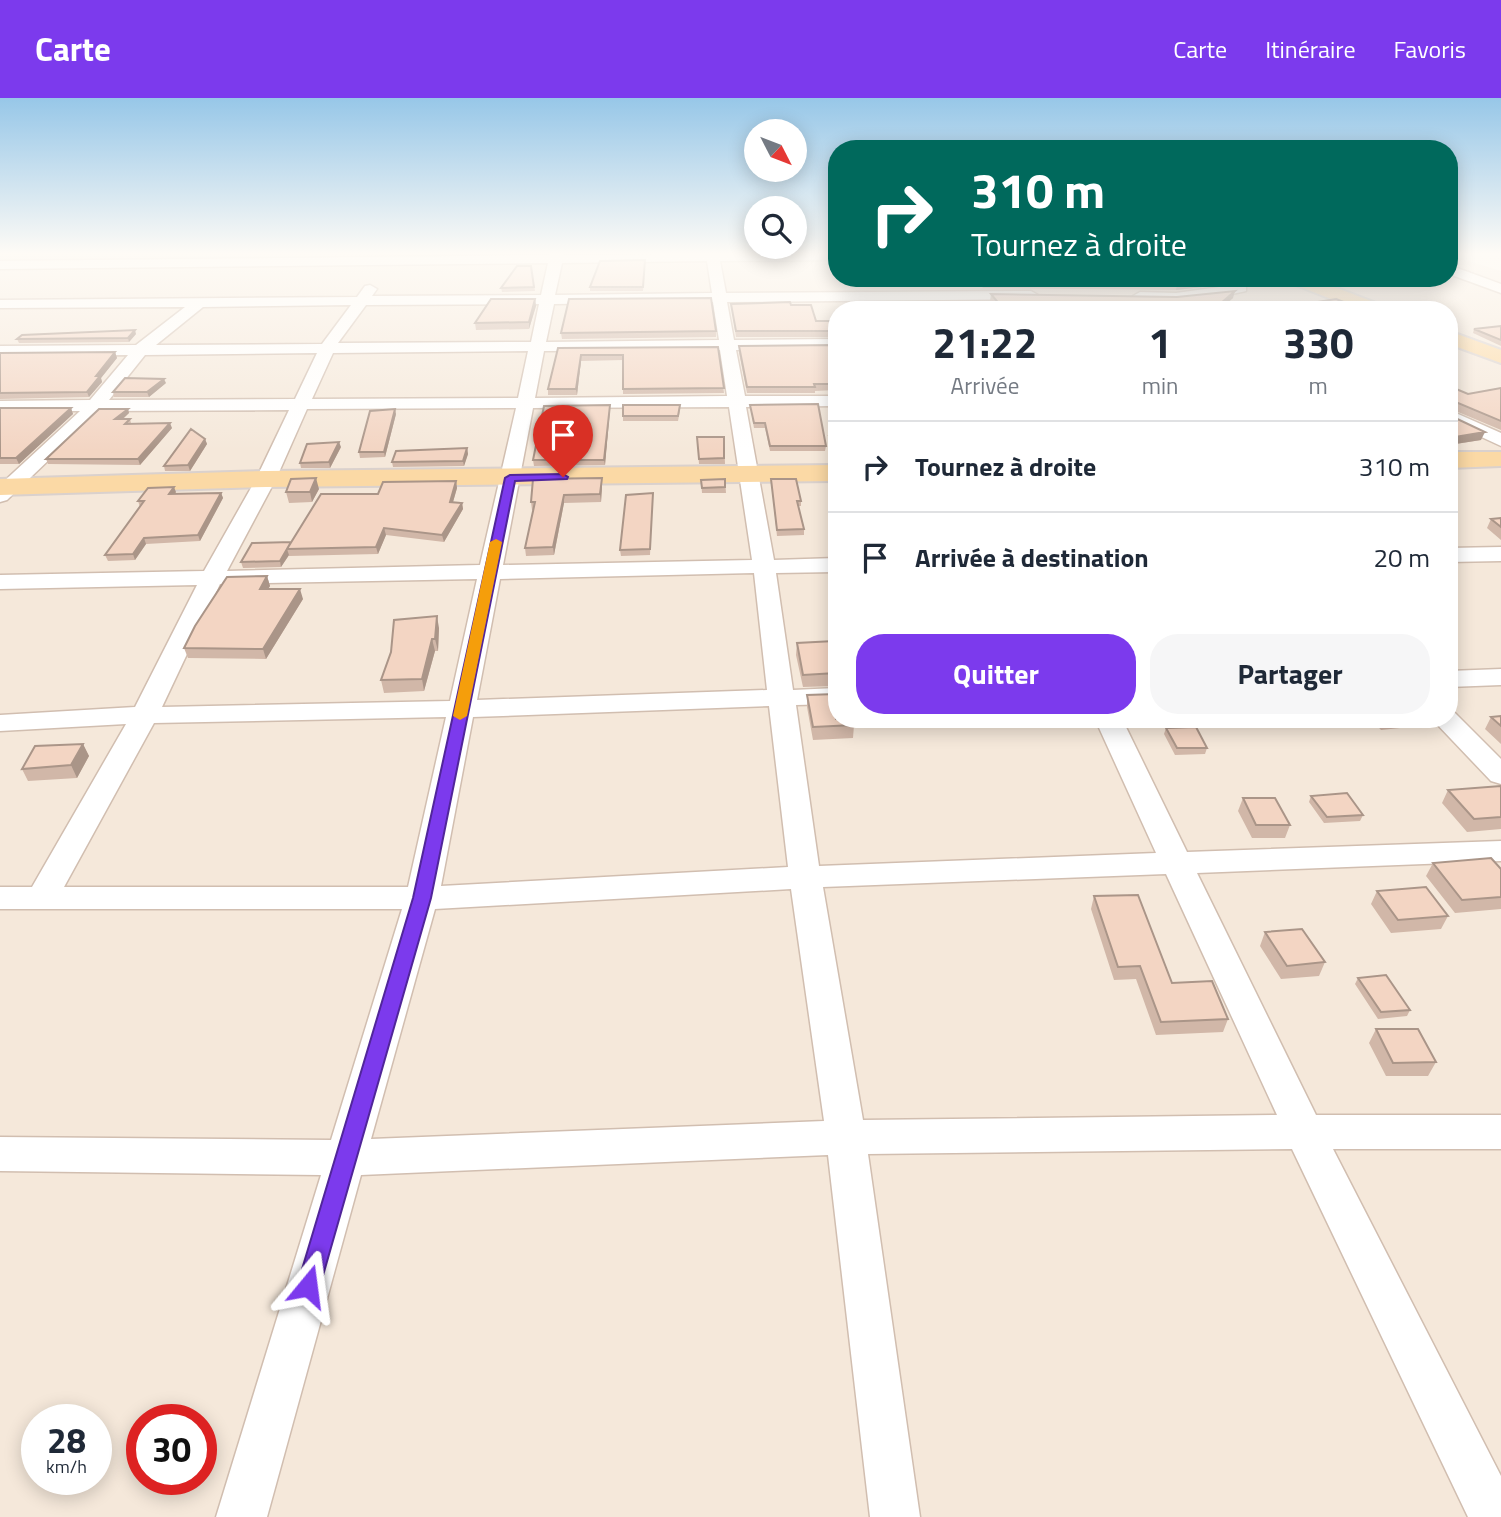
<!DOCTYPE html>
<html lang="fr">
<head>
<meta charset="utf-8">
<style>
	:root { --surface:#fff; --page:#f6f6f7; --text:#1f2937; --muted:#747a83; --line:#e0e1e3; --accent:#7c3aed }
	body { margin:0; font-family:"Titillium Web",sans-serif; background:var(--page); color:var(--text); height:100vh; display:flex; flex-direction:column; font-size:26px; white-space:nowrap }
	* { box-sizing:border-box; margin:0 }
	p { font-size:23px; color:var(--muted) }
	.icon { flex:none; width:38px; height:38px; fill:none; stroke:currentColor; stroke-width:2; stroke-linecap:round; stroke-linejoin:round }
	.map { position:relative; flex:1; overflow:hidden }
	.panel { position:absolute; left:828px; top:203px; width:630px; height:427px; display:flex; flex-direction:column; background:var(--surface); border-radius:28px; box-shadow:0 4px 18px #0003 }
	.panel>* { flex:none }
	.top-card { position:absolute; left:828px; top:42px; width:630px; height:147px; border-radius:28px; box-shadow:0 4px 18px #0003; background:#00695c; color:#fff; overflow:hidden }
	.needle { width:46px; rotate:132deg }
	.tools { position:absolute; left:744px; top:21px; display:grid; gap:14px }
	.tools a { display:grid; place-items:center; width:63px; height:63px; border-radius:50%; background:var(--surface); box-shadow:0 4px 18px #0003; font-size:35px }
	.speed { position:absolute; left:21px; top:1306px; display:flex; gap:14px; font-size:35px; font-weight:700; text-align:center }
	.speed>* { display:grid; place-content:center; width:91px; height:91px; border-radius:50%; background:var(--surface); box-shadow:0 4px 18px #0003; line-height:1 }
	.speed small { font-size:18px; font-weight:400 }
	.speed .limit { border:10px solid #d22; background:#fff; color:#111 }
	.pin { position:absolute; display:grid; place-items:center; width:60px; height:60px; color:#fff; margin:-72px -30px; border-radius:50% 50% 50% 0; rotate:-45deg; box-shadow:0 0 7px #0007 }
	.pin .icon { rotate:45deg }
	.me { position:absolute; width:77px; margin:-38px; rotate:16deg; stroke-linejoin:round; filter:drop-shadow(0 0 5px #0008) }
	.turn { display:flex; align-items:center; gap:24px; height:147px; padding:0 28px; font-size:32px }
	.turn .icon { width:91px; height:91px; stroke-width:2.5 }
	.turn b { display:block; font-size:49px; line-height:60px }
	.eta { display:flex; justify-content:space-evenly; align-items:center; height:119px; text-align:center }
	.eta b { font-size:42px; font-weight:700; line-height:49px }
	.cta { display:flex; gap:14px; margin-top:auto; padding:14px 28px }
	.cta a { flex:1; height:80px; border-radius:28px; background:var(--accent); color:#fff; font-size:28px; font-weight:700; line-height:80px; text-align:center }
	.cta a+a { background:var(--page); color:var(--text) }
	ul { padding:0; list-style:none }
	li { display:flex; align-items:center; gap:21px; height:91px; padding:0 28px; border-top:2px solid var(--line) }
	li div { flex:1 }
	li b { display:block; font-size:26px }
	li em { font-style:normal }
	header { display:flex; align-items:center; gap:42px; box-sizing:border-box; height:98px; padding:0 35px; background:var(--accent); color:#fff }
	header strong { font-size:33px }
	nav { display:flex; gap:38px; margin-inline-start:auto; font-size:24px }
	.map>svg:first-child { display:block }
</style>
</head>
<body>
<header>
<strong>Carte</strong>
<nav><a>Carte</a><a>Itinéraire</a><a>Favoris</a></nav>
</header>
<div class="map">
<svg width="1501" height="1419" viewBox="0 0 1501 1419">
	<rect width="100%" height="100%" fill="#fdf6ec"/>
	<!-- residential -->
	<path fill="#f5e8da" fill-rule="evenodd" d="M0,155H836V180H1449V157L1501,173V1419H0ZM836,212H1449V621H836ZM37,1321H96V1381H37ZM142,1321H201V1381H142Z"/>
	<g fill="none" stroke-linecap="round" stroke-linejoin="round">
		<!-- street casing -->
		<g stroke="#d1beb0" stroke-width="3">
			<path id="street" d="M551,155H563V157L836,155V162L720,163L726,195L1031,193L1038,197L1031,201L727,204L734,242L836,241V251L736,252L745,298H836V308L746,309L774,462L836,460V474L776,475L793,592L836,590V606L796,607L819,768L1156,755L1095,621H1122L1187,754L1501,743V763L1197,775L1316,1017H1501V1051H1333L1501,1378V1419H1468L1292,1051L868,1056L920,1419H870L828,1057L361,1077L267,1419H216L321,1077L0,1073V1039L331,1042L402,811H0V789H32L126,626L0,633V617L135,609L197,487L0,491V477L204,473L256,381L289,312L100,313L7,402L0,404V387L80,313H0V303L90,302L128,257L0,258V248L136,247L185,209L0,210V202L357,199L365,188L370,187L377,191L372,198L541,197L548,165L0,171V163L550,157ZM707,163L712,195L555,197L562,165ZM713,204L719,242L546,244L554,206ZM539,206L531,244L338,245L366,207ZM351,207L322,246L156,247L203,209ZM720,252L727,298L535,300L544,253ZM528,253L518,300L312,301L333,255ZM317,255L295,301L109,302L145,257ZM729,309L752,462L503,467L533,310ZM516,310L480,467L227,473L276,381L307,311ZM754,475L767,592L477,602L500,481ZM477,481L450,603L162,609L220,486ZM769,608L788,769L441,788L473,619ZM446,619L408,789H64L154,625ZM1166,776L1277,1017L863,1022L823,789ZM791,791L824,1023L371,1041L435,811Z
				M1449,167L1501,186V195L1449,176Z
				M1241,186L1246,187V193C1225,198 1148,212 1133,198L1140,194L1176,195Z
				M1449,312L1501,335V348L1449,324Z
				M1501,449V463L1449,464V450Z
				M1501,571V587L1449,589V573Z
				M1449,614L1455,615L1501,661V686L1491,683L1432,621H1449Z"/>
		</g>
		<!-- primary casing -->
		<g stroke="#dad1cd" stroke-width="4">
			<path id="primary" d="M1285,180H1311L1384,208L1386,212H1359L1288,184Z
				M1449,233L1501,252V265L1449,246Z
				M1449,354H1501V368L1449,370Z
				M836,367V383L266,389L0,397V381L266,373Z"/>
		</g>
		<!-- street -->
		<use href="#street" fill="#fff" fill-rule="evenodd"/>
		<!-- primary -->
		<use href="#primary" fill="#fbd9a5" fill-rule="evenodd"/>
	</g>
	<!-- wall -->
	<path fill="#d1b7a8" d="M645,166L643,193H590V189Z
		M531,168L535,193L502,194L501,190Z
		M975,180H1207L1211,188L1176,192L983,190Z
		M991,196L1233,200L1219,212H997L990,203Z
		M535,201L536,208L529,231L476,232L475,225Z
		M731,206L791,207L816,223H836V239H736Z
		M1501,228V248L1473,235L1474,231Z
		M716,233V239L562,241L561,235Z
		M136,236L129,244L19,245L17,241Z
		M836,247V292L815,293V295H747L739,255V248Z
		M718,249L724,295L623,296V262L581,263L577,297H548V291L558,250Z
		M115,254L117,260L101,280L102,284L89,299L0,301V255Z
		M166,285L149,299H114L113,294Z
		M1449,288L1468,296L1501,290V332L1451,311V318L1481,342L1449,347Z
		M610,307L605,367L534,368L533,362Z
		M623,307L680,312L678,323H623Z
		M750,307L826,348L825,353H770L765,330H754Z
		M0,310H71L73,316L19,366H0Z
		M128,311L129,315L123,321H130L131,325L172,330L140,367L48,366L46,361Z
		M396,316L385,359L360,360L359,354Z
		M829,338H836V366L834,364L829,345Z
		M697,339H724L725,366H699Z
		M205,341L207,346L190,373H165L164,368Z
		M341,349L330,370H301L300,365Z
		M467,350L468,356L464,368L393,369L392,364Z
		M602,380V388L601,404L564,405L554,457L526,458L525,450L533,412H532L531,404Z
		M725,381L726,395H702L701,382Z
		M771,381L801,403V408H798L804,431V437L777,438Z
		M456,383L457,390L453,404L462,405L463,411L444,444L386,437L378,456L289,458V457L281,469L243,470L241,464L291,444L378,396Z
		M319,391L312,404L289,405L286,394Z
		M176,394L175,396L221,395L223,400L200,443L146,446L135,462L108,463L105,457L140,409L138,403Z
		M653,395L650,457L621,458L620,452Z
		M1501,420V442L1487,430L1491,421Z
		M267,478L270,488L268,491L303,501L266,561L188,560L184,550Z
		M439,530L438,553H435L424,593L384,595L381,582Z
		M797,545L836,553V588L803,589L796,557Z
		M807,597L854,627L853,640L813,642L807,609Z
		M1501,618V646L1485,631L1491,619Z
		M1142,621H1184L1182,628L1146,630Z
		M1371,621H1423L1419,628L1381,632Z
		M1166,630L1207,650L1205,656L1175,657L1164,636Z
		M83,646L89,658L77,680L28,683L22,671Z
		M1501,688V731L1467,734L1442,705L1448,692Z
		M1311,698L1363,717L1360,723L1324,725L1309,704Z
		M1243,700L1290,727L1285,740H1252L1238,713Z
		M1433,765L1501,771V811L1455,815L1426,778Z
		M1377,793L1448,818L1441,831L1391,835L1371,806Z
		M1094,798L1172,885L1228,921L1223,934L1156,937L1136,881L1114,882L1091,811Z
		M1265,834L1325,864L1319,878L1281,881L1260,848Z
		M1358,880L1410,912L1407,918L1378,921L1355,886Z
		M1376,931L1436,964L1428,978H1386L1369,945Z"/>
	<!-- shaded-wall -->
	<path fill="#aa9588" d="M1213,183L1211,188L1176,192L1177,187Z
		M1235,193L1233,200L1219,212H1213Z
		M535,201L536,208L529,231V224Z
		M135,232L136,236L129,244L128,240Z
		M115,254L117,260L101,280L102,284L89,299L87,294L96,278Z
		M581,257V263L577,297L576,291Z
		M164,281L166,285L149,299L147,294Z
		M610,307V312L605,367L604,362Z
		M71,310L73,316L19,366L16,360Z
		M128,311L129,315L117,326L115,321Z
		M395,311L396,316L385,359L384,354Z
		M170,325L172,330L140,367L138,361Z
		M1485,334L1481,342L1449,347V340Z
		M205,341L207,346L190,373L188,367Z
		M339,344L341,349L330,370L329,364Z
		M467,350L468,356L464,368L463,363Z
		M316,380L319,391L312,404L310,394Z
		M602,380V388L601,404L600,396Z
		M456,383L457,390L451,411L450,404Z
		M174,389L176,394L171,401L169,396Z
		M221,395L223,400L200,443L198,437Z
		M564,397V405L554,457L553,449Z
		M462,405L463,411L444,444L442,437Z
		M384,430L386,437L378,456L376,449Z
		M144,440L146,446L135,462L133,456Z
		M291,444L287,451L289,457L281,469L280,463Z
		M267,478L270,488L262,501L260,491Z
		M300,491L303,501L266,561L263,551Z
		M437,518L439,530L438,553L435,541Z
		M432,541L435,553L424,593L422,581Z
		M83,646L89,658L77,680L71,667Z"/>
	<!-- building -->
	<path fill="#f3d5c3" stroke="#aa9588" stroke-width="2" d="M645,162L643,189H590L600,163Z
		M517,168H531L534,189L501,190Z
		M979,180H1207L1213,183L1177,187L983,185Z
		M1235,193L1213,212H1004L991,196L1177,199Z
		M711,200L716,233L561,235L569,201Z
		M491,201H535L529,224L475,225Z
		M1336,201L1359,210H1387L1390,212H1267Z
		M790,204L791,207H811L816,223H836V233H736L731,206Z
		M1501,228V242L1474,231Z
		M135,232L128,240L17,241L22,237Z
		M836,247V286H814L815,289H747L739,248Z
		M718,249L724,290L623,291V257H581L576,291H548L558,250Z
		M115,254L96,278H100L87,294L0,295V255Z
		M125,280L164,281L147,294H113Z
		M1449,288L1468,296L1501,290V323L1451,302V318L1485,334L1449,340Z
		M818,306L826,348H770L765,325H754L750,307Z
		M610,307L604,362H533L544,308Z
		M623,307H680L678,318H623Z
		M0,310H71L16,360H0Z
		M99,311H128L115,321H130L125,326L170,325L138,361H46Z
		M395,311L384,354H359L370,313Z
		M191,331L205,341L188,367L164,368Z
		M829,338H836V359L834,357Z
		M697,339H724V360L699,361Z
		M339,344L329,364L300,365L307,346Z
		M467,350L463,363L392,364L396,353Z
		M316,380L310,394H286L291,381Z
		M602,380L600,396L564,397L553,449L525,450L535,404H531L533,381Z
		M725,381V389L702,390L701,382Z
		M771,381H796L801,403H797L804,431L777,432Z
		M456,383L450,404L462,405L442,437L384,430L376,449L287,451L321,396H378L383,384Z
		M174,389L169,396L221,395L198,437L144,440L133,456L105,457L144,403H138L148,390Z
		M653,395L650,451L620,452L626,397Z
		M1501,420V429L1491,421Z
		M291,444L280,463L241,464L252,445Z
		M267,478L260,491H300L263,551L184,550L195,528L227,479Z
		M437,518L435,541H432L422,581L381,582L391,554L394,522Z
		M834,543L836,553V575L803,577L797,545Z
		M836,596V621H853L854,627L813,629L807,597Z
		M1501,618V628L1491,619Z
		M1196,629L1207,650H1177L1166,630Z
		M83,646L71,667L22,671L35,648Z
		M1501,688V719L1474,721L1448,692Z
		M1347,695L1363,717L1327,719L1311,698Z
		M1243,700H1275L1290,727H1256Z
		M1491,760L1501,771V799L1462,802L1433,765Z
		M1426,789L1448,818L1398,822L1377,793Z
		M1138,797L1172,885L1212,883L1228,921L1161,924L1140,868L1118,869L1094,798Z
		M1302,831L1325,864L1287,868L1265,834Z
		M1386,877L1410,912L1381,914L1358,880Z
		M1376,931H1418L1436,964L1393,965Z"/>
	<!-- sky -->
	<linearGradient id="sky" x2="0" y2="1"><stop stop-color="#97c7e8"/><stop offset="0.44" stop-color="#fefbf6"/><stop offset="1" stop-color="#fefbf6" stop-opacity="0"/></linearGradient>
	<rect width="1501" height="353" fill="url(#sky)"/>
	<!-- route -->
	<path fill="#7c3aed" stroke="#51269a" stroke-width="2" d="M563,376L568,379L567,381L515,383L431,800L320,1188L317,1196L308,1199L300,1196L297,1188L413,800L505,380L510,377Z"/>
	<!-- slow -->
	<path fill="#f59e0b" d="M496,441L502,444L467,618L460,622L453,618L490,444Z"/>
</svg>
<div class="tools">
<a><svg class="needle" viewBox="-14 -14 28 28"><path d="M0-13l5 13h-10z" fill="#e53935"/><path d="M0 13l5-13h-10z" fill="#747a83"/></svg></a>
<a><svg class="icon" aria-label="search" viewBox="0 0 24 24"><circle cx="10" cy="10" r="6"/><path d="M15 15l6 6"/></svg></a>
</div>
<div class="speed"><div>28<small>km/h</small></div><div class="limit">30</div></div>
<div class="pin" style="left:563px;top:379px;background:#d93025"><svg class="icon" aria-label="arrive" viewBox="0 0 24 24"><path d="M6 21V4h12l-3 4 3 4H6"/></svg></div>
<svg class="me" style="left:308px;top:1188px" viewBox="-20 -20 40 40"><path d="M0-17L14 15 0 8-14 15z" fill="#7c3aed" stroke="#fff" stroke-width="4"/></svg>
<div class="top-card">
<div class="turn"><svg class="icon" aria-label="right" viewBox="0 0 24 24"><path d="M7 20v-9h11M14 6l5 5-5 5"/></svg><div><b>310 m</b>Tournez à droite</div></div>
</div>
<section class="panel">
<div class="eta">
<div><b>21:22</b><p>Arrivée</p></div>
<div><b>1</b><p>min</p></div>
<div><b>330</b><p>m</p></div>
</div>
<ul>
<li><svg class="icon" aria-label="right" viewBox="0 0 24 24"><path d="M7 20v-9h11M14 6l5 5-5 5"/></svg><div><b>Tournez à droite</b></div><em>310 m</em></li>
<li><svg class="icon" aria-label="arrive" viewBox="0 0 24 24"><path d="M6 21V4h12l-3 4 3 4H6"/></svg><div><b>Arrivée à destination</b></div><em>20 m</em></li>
</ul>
<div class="cta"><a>Quitter</a><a>Partager</a></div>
</section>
</div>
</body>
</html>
